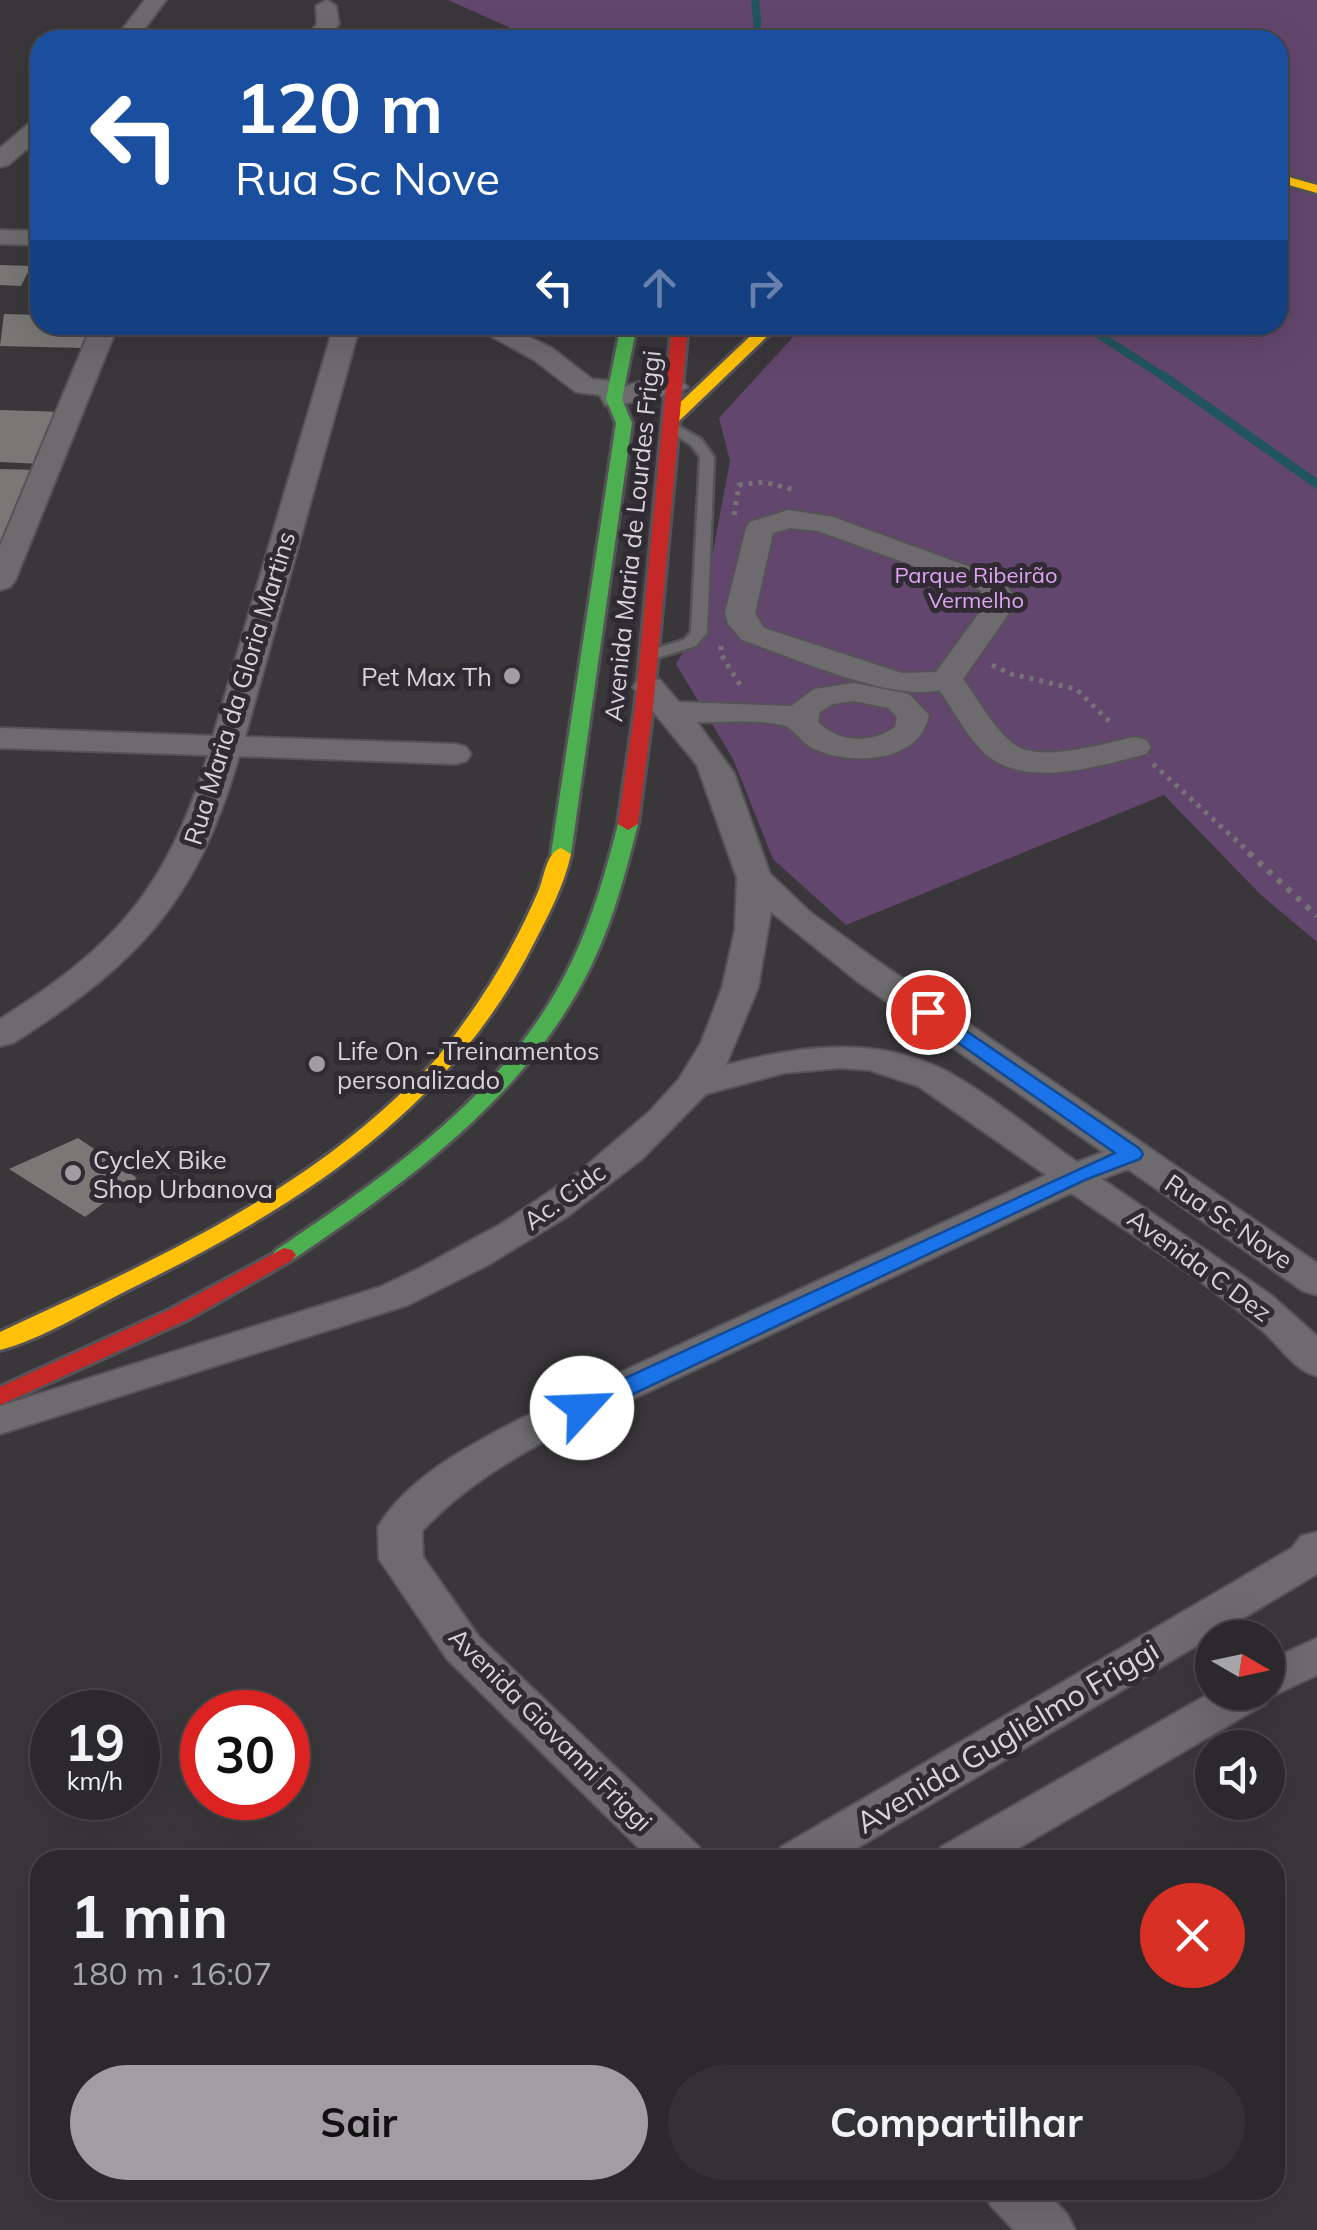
<!DOCTYPE html>
<html lang="pt">
<head>
<meta charset="utf-8">
<style>
	:root { --surface:#2c292c; --page:#343134; --text:#f1f3f6; --muted:#a6a6a9; --line:#484548; --accent:#a19da2 }
	body { margin:0; font-family:Mulish,sans-serif; background:var(--page); color:var(--text); height:100vh; display:flex; flex-direction:column; font-size:38px; white-space:nowrap }
	* { box-sizing:border-box; margin:0 }
	p { font-size:32px; color:var(--muted) }
	.icon { flex:none; width:55px; height:55px; fill:none; stroke:currentColor; stroke-width:2; stroke-linecap:round; stroke-linejoin:round }
	.map { position:relative; flex:1; overflow:hidden }
	.details { position:absolute; left:30px; top:1850px; width:1255px; height:350px; display:flex; flex-direction:column; background:var(--surface); border-radius:30px; box-shadow:0 10px 40px #0002,0 0 0 2px var(--line) }
	.details>* { flex:none }
	.top-card { position:absolute; left:30px; top:30px; width:1258px; height:305px; border-radius:30px; box-shadow:0 10px 40px #0002,0 0 0 2px var(--line); background:#1a4fa0; color:#fff; overflow:hidden }
	.needle { width:65px; rotate:99deg }
	.tools { position:absolute; left:1195px; top:1620px; display:grid; gap:20px }
	.tools a { display:grid; place-items:center; width:90px; height:90px; border-radius:50%; background:var(--surface); box-shadow:0 10px 40px #0002,0 0 0 2px var(--line); font-size:50px }
	.speed { position:absolute; left:30px; top:1690px; display:flex; gap:20px; font-size:50px; font-weight:700; text-align:center }
	.speed>* { display:grid; place-content:center; width:130px; height:130px; border-radius:50%; background:var(--surface); box-shadow:0 10px 40px #0002,0 0 0 2px var(--line); line-height:1 }
	.speed small { font-size:25px; font-weight:400 }
	.speed .limit { border:15px solid #d22; background:#fff; color:#111 }
	.pin { position:absolute; display:grid; place-items:center; width:85px; height:85px; color:#fff; margin:-42px; border:5px solid #fff; border-radius:50%; box-shadow:0 2px 10px #0007 }
	.me { position:absolute; width:110px; margin:-55px; rotate:65deg; stroke-linejoin:round; filter:drop-shadow(0 0 8px #0008) }
	.turn { display:flex; align-items:center; gap:35px; height:210px; padding:0 40px; font-size:45px }
	.turn .icon { width:130px; height:130px; stroke-width:2.5 }
	.turn b { display:block; font-size:70px; line-height:85px }
	.lanes { display:flex; align-items:center; height:95px; padding:0 40px; background:#0003; justify-content:center; gap:50px; direction:ltr }
	.lanes .off { opacity:.35 }
	.round { display:grid; place-items:center; flex:none; width:105px; height:105px; border-radius:52px; background:var(--page) }
	.headline { display:flex; align-items:center; justify-content:space-between; height:170px; padding:0 40px }
	h1 { font-size:60px; font-weight:700; line-height:75px }
	.action { display:flex; gap:20px; margin-top:auto; padding:20px 40px }
	.action a { flex:1; height:115px; border-radius:60px; background:var(--accent); color:#111; font-size:40px; font-weight:700; line-height:115px; text-align:center }
	.action a+a { background:var(--page); color:var(--text) }
	.map>svg:first-child { display:block }
</style>
</head>
<body>
<div class="map">
<svg width="1317" height="2230" viewBox="0 0 1317 2230">
	<rect width="100%" height="100%" fill="#3a373b"/>
	<!-- green -->
	<path fill="#63466d" d="M448,0H1317V942L1261,895L1164,795L846,925L773,859L733,759L676,664L699,626L730,461L719,418L804,325H1278V40H537Z"/>
	<g fill="none" stroke-linecap="round" stroke-linejoin="round">
		<!-- stream-far1 -->
		<path stroke="#21555e" stroke-width="8" d="M755,0L759,40
			M1084,325L1166,378"/>
		<!-- stream -->
		<path stroke="#21555e" stroke-width="9" d="M1162,375L1317,484"/>
	</g>
	<!-- building -->
	<path fill="#7a7777" d="M0,265L31,266L21,286L0,285Z
		M4,314L40,315V325H93L83,348L0,346Z
		M0,410L66,412L41,464L0,462Z
		M0,469L40,470L7,546H0Z
		M78,1138L137,1178L85,1217L9,1169Z"/>
	<g fill="none" stroke-linecap="round" stroke-linejoin="round">
		<!-- lane casing -->
		<g stroke="#555357" stroke-width="5">
			<path id="lane" d="M673,423L701,439L714,457L707,633L696,646L650,660L644,658V652L684,640L691,632L700,457L691,445L668,430L666,427Z"/>
		</g>
		<!-- street casing -->
		<g stroke="#555357" stroke-width="4">
			<path id="street" d="M145,0H166L136,40H114Z
				M327,0L336,6L339,24L327,40H305L317,24L316,6Z
				M40,119V138L8,165L0,167V148L32,121Z
				M0,230L40,231V245L0,244Z
				M92,325H118L15,581L10,587L0,590V546Z
				M334,325H360L245,737L455,744L466,747L471,754L466,761L455,764L239,756C197,902 139,963 13,1043L0,1046V1019C117,946 167,888 208,755L0,748V728L213,736Z
				M471,325H504L552,348L592,379L620,382L624,387C642,380 674,371 688,387C682,393 615,407 605,405L600,395L576,392L534,360Z
				M788,510L833,517L1000,578L1014,596L1012,609L963,679C978,699 992,726 1011,742C1036,765 1105,743 1135,737L1146,740L1151,747L1146,754C1102,765 1034,787 992,759C971,745 955,711 939,690C892,702 791,657 742,640L728,624L725,613L746,528L750,522ZM790,528L818,531L980,590L984,596L982,609L936,672L902,673L764,628L755,613L773,533Z
				M649,678L660,680L679,702L791,706L814,689L854,683L909,694L929,715C920,764 849,766 812,748C801,742 793,727 782,725C756,719 724,723 697,722L734,773L770,874L810,912L883,965L1317,1263V1295L1303,1291L1128,1169L1102,1179L1271,1295L1317,1336V1376C1296,1371 1281,1348 1265,1333C1206,1280 1136,1238 1071,1193L550,1438C503,1464 459,1491 422,1531L423,1557L479,1637L699,1847L706,1860H651L447,1659L379,1559L378,1527C409,1476 469,1446 520,1419L1046,1175L918,1086L869,1070L840,1068L784,1073L706,1094L642,1159L568,1216L488,1265L408,1305L0,1434V1406L380,1287L420,1268L501,1224L579,1172L649,1112L679,1079L701,1043L722,988L735,930L737,878L697,765L633,687L638,680ZM854,701L888,708L897,717L895,727C871,744 839,743 818,722L820,712L833,704ZM771,912L857,981L1103,1152L1077,1162C1034,1132 990,1094 944,1070C875,1035 797,1046 726,1065L758,988Z
				M1317,1532V1574L837,1860H774L781,1847L1292,1548L1301,1536Z
				M1317,1638V1675L1268,1698L1265,1704L998,1860H934L941,1847L1212,1692H1268V1661Z
				M983,2190H1044L1067,2214L1075,2230H1014L991,2206Z"/>
		</g>
		<!-- fast casing -->
		<g stroke="#555357" stroke-width="6">
			<path id="fast" d="M621,325H637L622,399L632,423L571,854L561,860L551,854L616,423L606,399Z
				M628,818L638,824C626,871 614,918 593,962C531,1093 409,1181 292,1260H276L272,1255L276,1250C389,1174 512,1089 572,961C593,917 606,871 618,824Z"/>
		</g>
		<!-- slow casing -->
		<g stroke="#555357" stroke-width="6">
			<path id="slow" d="M1278,174L1317,185V193L1278,182Z
				M762,325H779L679,421H667V415Z
				M561,848L571,854C564,886 548,916 533,945C446,1116 291,1210 124,1292C85,1312 42,1339 0,1350V1332C138,1268 285,1203 397,1097C411,1083 428,1070 440,1054C480,1004 512,952 538,892C544,879 546,852 561,848Z"/>
		</g>
		<!-- jam casing -->
		<g stroke="#555357" stroke-width="6">
			<path id="jam" d="M672,325H688L653,708L638,824L628,830L618,824L635,708Z
				M284,1248L292,1250L296,1255L292,1260L189,1319L0,1405V1387L171,1309Z"/>
		</g>
		<!-- path-far1 -->
		<path stroke="#767376" stroke-width="5" stroke-dasharray="4 6" stroke-linecap="butt" d="M734,515L739,485L764,482L795,490
			M721,646V654L742,688
			M992,665L1011,674L1076,689L1112,724
			M1153,764L1252,855"/>
		<!-- path -->
		<path stroke="#767376" stroke-width="6" stroke-dasharray="5 8" stroke-linecap="butt" d="M1249,853L1317,916"/>
		<!-- lane -->
		<use href="#lane" fill="#6d6b6e" fill-rule="evenodd"/>
		<!-- street -->
		<use href="#street" fill="#6d6b6e" fill-rule="evenodd"/>
		<!-- fast -->
		<use href="#fast" fill="#4caf50" fill-rule="evenodd"/>
		<!-- slow -->
		<use href="#slow" fill="#ffc107" fill-rule="evenodd"/>
		<!-- jam -->
		<use href="#jam" fill="#c62828" fill-rule="evenodd"/>
	</g>
	<!-- route -->
	<path fill="#1a73e8" stroke="#114b97" stroke-width="2.5" d="M928,1005L1140,1149L1143,1154L1140,1159L1085,1180L591,1414H573L569,1408L573,1402L1115,1153L920,1016L917,1012Z"/>
	<!-- markers -->
	<g fill="#a19da2" stroke="#302a32" stroke-width="4">
		<circle cx="512" cy="676" r="10"/>
		<circle cx="317" cy="1064" r="10"/>
		<circle cx="73" cy="1173" r="10"/>
	</g>
	<g text-anchor="middle" dominant-baseline="central" stroke-width="10" stroke-linejoin="round" paint-order="stroke">
		<!-- far-park labels -->
		<g font-size="22" fill="#e0a3f5" stroke="#302a32">
			<text x="976" y="575">Parque Ribeirão<tspan x="976" dy="25">Vermelho</tspan></text>
		</g>
		<!-- street labels -->
		<g font-size="25" fill="#d8d4da" stroke="#302a32">
			<text transform="translate(632 536) rotate(-84)">Avenida Maria de Lourdes Friggi</text>
			<text transform="translate(239 688) rotate(-73)">Rua Maria da Gloria Martins</text>
			<text transform="translate(564 1196) rotate(-36)">Ac. Cidc</text>
			<text transform="translate(1229 1221) rotate(34)">Rua Sc Nove</text>
			<text transform="translate(1200 1265) rotate(36)">Avenida C Dez</text>
			<text transform="translate(551 1729) rotate(45)">Avenida Giovanni Friggi</text>
		</g>
		<!-- poi labels -->
		<g font-size="25" fill="#d8d4da" stroke="#302a32" text-anchor="start">
			<text x="492" y="676" text-anchor="end">Pet Max Th</text>
			<text x="337" y="1050">Life On - Treinamentos<tspan x="337" dy="29">personalizado</tspan></text>
			<text x="93" y="1159">CycleX Bike<tspan x="93" dy="29">Shop Urbanova</tspan></text>
		</g>
		<!-- near-street labels -->
		<g font-size="30" fill="#d8d4da" stroke="#302a32">
			<text transform="translate(1007 1736) rotate(-31)">Avenida Guglielmo Friggi</text>
		</g>
	</g>
</svg>
<div class="tools">
<a><svg class="needle" viewBox="-14 -14 28 28"><path d="M0-13l5 13h-10z" fill="#e53935"/><path d="M0 13l5-13h-10z" fill="#a6a6a9"/></svg></a>
<a><svg class="icon" aria-label="sound" viewBox="0 0 24 24"><path d="M4 9h4l5-4v14l-5-4H4zM17 9q2 3 0 6"/></svg></a>
</div>
<div class="speed"><div>19<small>km/h</small></div><div class="limit">30</div></div>
<div class="pin" style="left:928px;top:1012px;background:#d93025"><svg class="icon" aria-label="arrive" viewBox="0 0 24 24"><path d="M6 21V4h12l-3 4 3 4H6"/></svg></div>
<svg class="me" style="left:582px;top:1408px" viewBox="-20 -20 40 40"><circle r="19" fill="#fff"/><path d="M0-13L10 11 0 6-10 11z" fill="#1a73e8"/></svg>
<div class="top-card">
<div class="turn"><svg class="icon" aria-label="left" viewBox="0 0 24 24"><path d="M17 20v-9H6M10 6l-5 5 5 5"/></svg><div><b>120 m</b>Rua Sc Nove</div></div>
<div class="lanes"><svg class="icon" aria-label="left" viewBox="0 0 24 24"><path d="M17 20v-9H6M10 6l-5 5 5 5"/></svg><svg class="icon off" aria-label="ahead" viewBox="0 0 24 24"><path d="M12 20V5M6 11l6-6 6 6"/></svg><svg class="icon off" aria-label="right" viewBox="0 0 24 24"><path d="M7 20v-9h11M14 6l5 5-5 5"/></svg></div>
</div>
<section class="details">
<div class="headline"><div><h1>1 min</h1><p>180 m · 16:07</p></div><a class="round" style="background:#d93025;color:#fff"><svg class="icon" aria-label="close" viewBox="0 0 24 24"><path d="M6 6l12 12M18 6L6 18"/></svg></a></div>
<div class="action"><a>Sair</a><a>Compartilhar</a></div>
</section>
</div>
</body>
</html>
